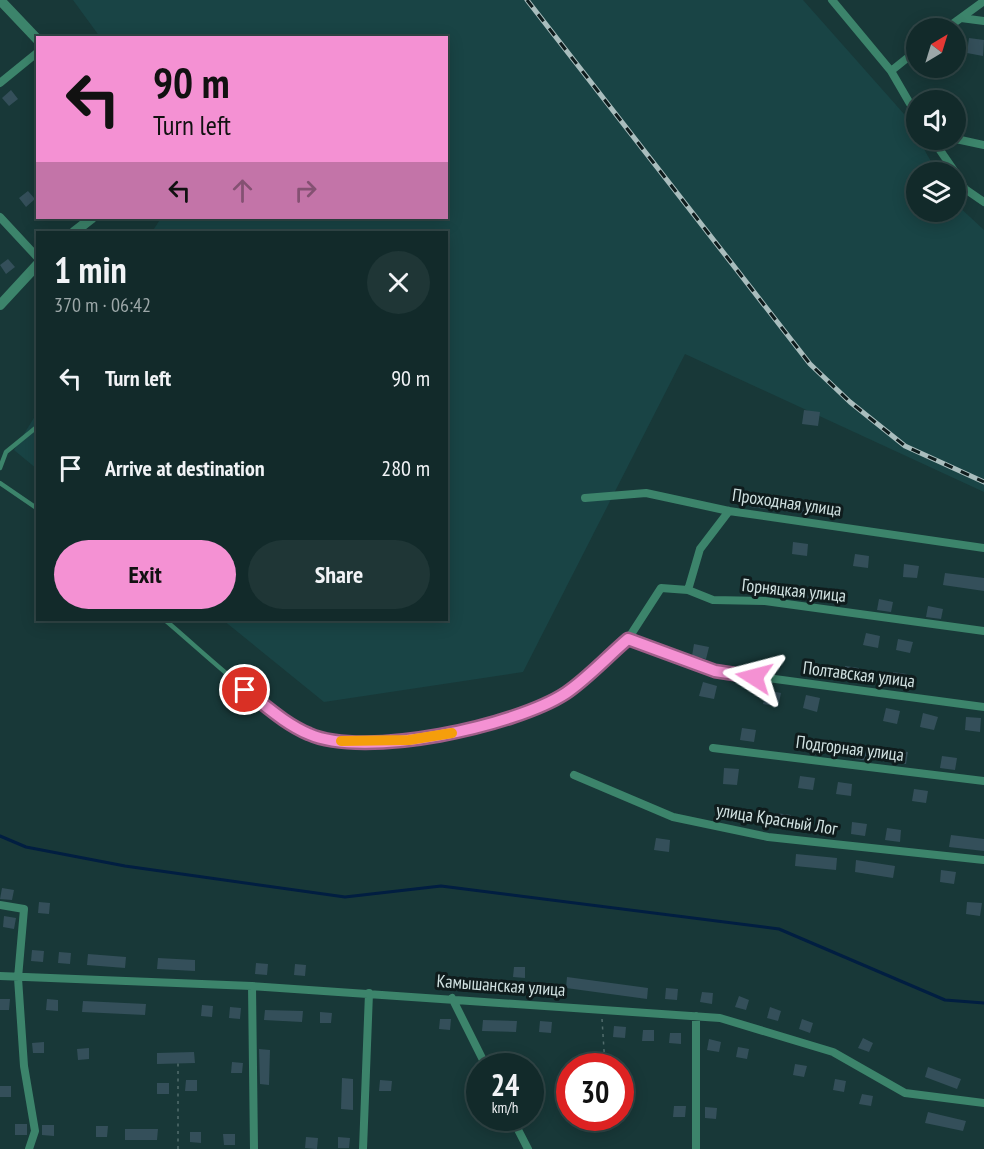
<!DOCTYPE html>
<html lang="en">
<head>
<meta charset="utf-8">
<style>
	:root { --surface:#122a2a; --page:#1f3636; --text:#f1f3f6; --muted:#9ca7a8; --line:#314647; --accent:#f491d3 }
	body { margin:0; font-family:"PT Sans Narrow",sans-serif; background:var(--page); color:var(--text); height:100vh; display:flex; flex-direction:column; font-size:22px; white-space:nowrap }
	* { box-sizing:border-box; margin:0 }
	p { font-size:20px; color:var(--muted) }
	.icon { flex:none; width:33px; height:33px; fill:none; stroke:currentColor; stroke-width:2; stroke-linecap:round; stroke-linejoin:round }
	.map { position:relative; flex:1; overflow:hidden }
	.side { position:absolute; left:36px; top:231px; width:412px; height:390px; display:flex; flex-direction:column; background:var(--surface); border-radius:0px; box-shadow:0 3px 15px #0003,0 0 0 2px var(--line) }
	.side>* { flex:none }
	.top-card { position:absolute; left:36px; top:36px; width:412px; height:183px; border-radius:0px; box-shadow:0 3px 15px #0003,0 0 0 2px var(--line); background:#f491d3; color:#111; overflow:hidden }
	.needle { width:39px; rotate:38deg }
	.controls { position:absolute; left:906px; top:18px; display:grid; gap:12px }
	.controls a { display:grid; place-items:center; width:60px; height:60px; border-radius:50%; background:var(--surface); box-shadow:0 3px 15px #0003,0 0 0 2px var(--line); font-size:30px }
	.speed { position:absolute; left:466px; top:1053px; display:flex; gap:12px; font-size:30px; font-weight:700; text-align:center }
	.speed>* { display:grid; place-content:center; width:78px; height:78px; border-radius:50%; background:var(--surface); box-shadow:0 3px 15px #0003,0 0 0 2px var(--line); line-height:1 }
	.speed small { font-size:15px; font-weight:400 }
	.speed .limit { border:9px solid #d22; background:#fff; color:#111 }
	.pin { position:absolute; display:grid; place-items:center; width:51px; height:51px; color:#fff; margin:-26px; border:3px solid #fff; border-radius:50%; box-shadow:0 2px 6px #0007 }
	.me { position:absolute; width:66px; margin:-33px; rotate:279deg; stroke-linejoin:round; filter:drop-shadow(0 0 4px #0008) }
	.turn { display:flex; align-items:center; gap:21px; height:126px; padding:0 18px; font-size:27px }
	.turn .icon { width:78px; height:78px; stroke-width:2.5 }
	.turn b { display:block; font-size:42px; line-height:51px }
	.lanes { display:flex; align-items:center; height:57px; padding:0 18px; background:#0003; justify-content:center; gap:30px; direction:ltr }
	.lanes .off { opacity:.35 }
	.round { display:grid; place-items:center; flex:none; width:63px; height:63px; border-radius:32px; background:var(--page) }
	.summary { display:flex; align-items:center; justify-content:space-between; height:102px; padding:0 18px }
	h1 { font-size:36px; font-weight:700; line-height:45px }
	.button { display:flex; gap:12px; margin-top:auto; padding:12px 18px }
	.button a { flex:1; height:69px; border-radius:36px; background:var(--accent); color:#111; font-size:24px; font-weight:700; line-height:69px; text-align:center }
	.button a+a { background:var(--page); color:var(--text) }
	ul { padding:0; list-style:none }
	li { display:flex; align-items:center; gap:18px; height:90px; padding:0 18px }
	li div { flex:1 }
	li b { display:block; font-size:22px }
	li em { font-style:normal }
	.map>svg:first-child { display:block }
</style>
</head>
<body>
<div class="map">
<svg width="984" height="1149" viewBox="0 0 984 1149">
	<rect width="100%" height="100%" fill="#183838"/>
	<!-- built -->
	<path fill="#194445" d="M73,0H803L904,114L937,172H916V212H956V204L984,230V492L685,354L523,672L324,702L223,620H447V232H152L161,218H447V38L100,37Z
		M37,413V469L14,450Z"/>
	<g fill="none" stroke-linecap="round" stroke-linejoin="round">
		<!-- stream -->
		<path stroke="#011e41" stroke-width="3" d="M0,836L26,847L125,866L345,897L441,886L779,929L945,1000L984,1003"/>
	</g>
	<!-- building -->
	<path fill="#344f5a" d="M969,38L984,40L983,56L967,53Z
		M11,90L18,99L9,106L2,98Z
		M28,191L35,199L26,207L19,198Z
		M8,259L15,267L6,274L0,265Z
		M804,410L820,412L818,426L802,424Z
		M752,494L818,503L816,515L750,507Z
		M793,542L808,544L807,556L792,554Z
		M855,554L869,556L868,568L853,566Z
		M904,564L919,566L917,578L903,577Z
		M945,573L984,578V591L943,585Z
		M808,588L823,590L821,602L807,600Z
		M879,599L893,602L891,612L877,610Z
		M928,606L943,609L941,619L926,617Z
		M866,633L880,636L878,648L863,645Z
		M898,639L913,642L910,653L896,650Z
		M694,644L709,647L706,659L692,656Z
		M845,666L859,668L858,682L843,680Z
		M893,672L907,674L905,688L891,686Z
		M703,682L717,686L714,699L699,696Z
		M766,690L781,693L778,707L763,704Z
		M806,695L820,698L817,712L803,708Z
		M886,708L900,711L897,724L883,721Z
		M923,713L938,717L934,730L920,727Z
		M966,717L981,718L980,732L965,730Z
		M742,728L756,730L754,742L740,740Z
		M820,739L835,741L833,753L819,751Z
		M857,747L872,749L870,761L855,759Z
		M893,750L908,752L906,764L892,762Z
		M942,756L957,758L955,770L940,768Z
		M724,768L739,769L737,785L723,784Z
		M800,776L815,778L813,790L798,788Z
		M838,782L852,784L851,796L836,794Z
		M914,789L928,791L926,803L912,801Z
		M776,813L791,815L789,827L775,825Z
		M852,822L867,824L865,836L851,834Z
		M887,828L901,830L900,842L885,840Z
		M951,835L984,839V851L949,847Z
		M656,838L670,840L669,852L654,850Z
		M796,854L837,858L836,870L795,866Z
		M856,860L895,866L893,878L855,872Z
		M941,870L956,872L954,884L940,882Z
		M2,888L14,890L12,900L0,899Z
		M39,902L50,903L49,914L38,913Z
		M967,902L982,903L980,916L966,914Z
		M4,916L16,918L14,929L3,927Z
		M32,950L44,951L43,962L31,961Z
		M59,952L71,953L70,964L58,963Z
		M88,954L126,957L125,968L87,965Z
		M158,958L195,960V971L157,969Z
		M256,963L268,964L267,975L255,974Z
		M295,964L306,965L305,976L294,975Z
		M514,967H525V978L513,977Z
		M567,977L648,988L647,999L566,988Z
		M666,988L678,989L677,1000L665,999Z
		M702,992L713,993L712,1004L700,1002Z
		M739,996L749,1000L746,1010L735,1007Z
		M0,999H10L9,1010H0Z
		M47,999L58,1000V1011L46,1010Z
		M83,1001L146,1004L145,1015L82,1012Z
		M202,1005L213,1006L212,1017L201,1016Z
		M230,1007L241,1008L240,1019L229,1018Z
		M770,1007L781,1011L778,1021L767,1018Z
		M265,1010L303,1011L302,1022L264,1020Z
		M320,1012L332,1013L331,1023H320Z
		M440,1019H451L450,1030L439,1029Z
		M802,1019L813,1023L810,1033L799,1029Z
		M483,1020L517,1021L516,1032L482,1031Z
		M540,1021L552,1022L551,1033L539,1032Z
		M614,1026L626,1027L625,1038L613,1037Z
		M643,1030H654V1041H642Z
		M670,1033H681V1044L669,1043Z
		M863,1038L873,1043L869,1052L858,1048Z
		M709,1039L721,1042L719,1052L707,1050Z
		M44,1042V1053H33L32,1043Z
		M738,1047L749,1049L747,1059L736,1057Z
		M89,1048V1059L78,1060L77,1049Z
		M259,1049L270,1050L269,1085L260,1084Z
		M194,1052L195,1063L157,1064V1053Z
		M232,1062L243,1063L242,1073H231Z
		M795,1064L807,1066L804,1077L793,1075Z
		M928,1067L961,1079L957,1089L925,1077Z
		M342,1078L353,1079V1110L341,1109Z
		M835,1079L846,1081L844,1092L833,1090Z
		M186,1080H197V1091H185Z
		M380,1080L392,1081L391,1091H379Z
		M157,1083H169V1094H157Z
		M0,1086H11V1097H0Z
		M862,1094L873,1096L871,1106L859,1104Z
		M674,1106H686L685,1117H673Z
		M705,1107L717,1108L716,1119L705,1118Z
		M928,1112L966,1121L963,1131L925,1123Z
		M15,1124H27V1135H15Z
		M42,1125H54V1136L42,1135Z
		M96,1126H108L107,1137H96Z
		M125,1129H158L157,1140H125Z
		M190,1132H201V1143L190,1142Z
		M223,1134H235V1145H224Z
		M306,1137L318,1138L317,1149L305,1148Z
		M338,1137L350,1138L349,1148H338Z"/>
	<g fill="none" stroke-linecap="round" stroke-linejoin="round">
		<!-- path -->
		<path stroke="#516c6c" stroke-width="1.5" stroke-dasharray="3 4.5" stroke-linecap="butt" d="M602,1019L605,1066
			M178,1149V1062"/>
		<!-- service -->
		<path stroke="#3c846b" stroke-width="4.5" d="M0,468L6,452L38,426
			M0,483L38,509
			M165,620C199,649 233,681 269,708C282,718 295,730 311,735C367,756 517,727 566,692C588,677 608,656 628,639"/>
		<!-- minor -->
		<path stroke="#3c846b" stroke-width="8" d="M832,0L891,71L916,114
			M961,18L984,21
			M947,28L984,1
			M891,71L916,51
			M0,83L38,52
			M956,139L984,145
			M933,140L955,172
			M956,174L965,189L984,202
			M0,217L38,258
			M585,498L646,493L729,511L984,548
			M688,590L700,549L729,511
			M984,631L765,601L713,600L688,590L661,588L628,639L715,671L984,707
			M713,748L984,781
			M574,775L673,817L768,837L984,860
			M0,905L24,909L18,978L24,1066L35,1131L29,1149
			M0,976L252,986L720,1018L833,1052L905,1093L984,1103
			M252,986L254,1149
			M452,998L486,1066
			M512,1118L528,1149
			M363,1149L369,993
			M696,1149V1016"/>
		<!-- tertiary -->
		<path stroke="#3c846b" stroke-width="10" d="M0,0L38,40
			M74,232L92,218
			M0,305L38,264"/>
		<!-- rail casing -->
		<g stroke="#a9bdbd" stroke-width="5">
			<path id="rail" d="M527,0L810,364L850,402L905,446L984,482"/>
		</g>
		<!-- rail -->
		<use href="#rail" stroke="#0f1c1d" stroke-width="3" stroke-dasharray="9" stroke-linecap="butt"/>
	</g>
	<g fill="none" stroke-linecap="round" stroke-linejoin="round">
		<!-- route casing -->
		<g stroke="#9f5e89" stroke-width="15">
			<path id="route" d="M245,690C265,705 285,724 309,734C365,759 516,726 566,693C588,678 608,656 628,639L715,671L754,677"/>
		</g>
		<!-- route -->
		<use href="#route" stroke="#f491d3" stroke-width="10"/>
		<!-- slow -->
		<path stroke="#f59e0b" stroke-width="10" d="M341,741L409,740L452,733"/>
	</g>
	<g text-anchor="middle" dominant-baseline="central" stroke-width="6" stroke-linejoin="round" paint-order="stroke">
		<!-- street labels -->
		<g font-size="18" fill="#d1e2e2" stroke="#0f1c1d">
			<text transform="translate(787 502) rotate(8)">Проходная улица</text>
			<text transform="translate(794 590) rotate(6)">Горняцкая улица</text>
			<text transform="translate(859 674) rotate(7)">Полтавская улица</text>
			<text transform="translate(850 748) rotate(7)">Подгорная улица</text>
			<text transform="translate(777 819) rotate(9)">улица Красный Лог</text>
			<text transform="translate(501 985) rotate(4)">Камышанская улица</text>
		</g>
	</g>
</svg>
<div class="controls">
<a><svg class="needle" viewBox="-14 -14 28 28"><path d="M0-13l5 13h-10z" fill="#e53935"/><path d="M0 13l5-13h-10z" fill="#9ca7a8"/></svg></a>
<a><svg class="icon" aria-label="sound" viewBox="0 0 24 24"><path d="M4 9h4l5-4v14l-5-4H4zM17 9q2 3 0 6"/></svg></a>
<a><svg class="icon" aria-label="layers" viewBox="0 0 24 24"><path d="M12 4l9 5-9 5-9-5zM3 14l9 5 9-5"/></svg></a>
</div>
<div class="speed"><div>24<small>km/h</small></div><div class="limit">30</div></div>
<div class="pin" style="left:245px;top:690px;background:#d93025"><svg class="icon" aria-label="arrive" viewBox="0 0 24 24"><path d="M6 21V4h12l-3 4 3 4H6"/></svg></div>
<svg class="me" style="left:754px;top:677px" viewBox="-20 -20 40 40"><path d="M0-17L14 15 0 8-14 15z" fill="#f491d3" stroke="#fff" stroke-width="4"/></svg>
<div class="top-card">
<div class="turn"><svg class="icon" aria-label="left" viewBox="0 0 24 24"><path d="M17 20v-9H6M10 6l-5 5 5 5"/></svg><div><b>90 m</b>Turn left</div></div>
<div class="lanes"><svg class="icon" aria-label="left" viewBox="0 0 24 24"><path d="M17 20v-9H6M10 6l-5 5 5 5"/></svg><svg class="icon off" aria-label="ahead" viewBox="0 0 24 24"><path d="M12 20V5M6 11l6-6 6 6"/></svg><svg class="icon off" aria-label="right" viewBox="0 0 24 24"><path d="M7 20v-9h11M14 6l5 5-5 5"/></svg></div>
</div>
<section class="side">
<div class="summary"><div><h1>1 min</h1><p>370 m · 06:42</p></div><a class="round"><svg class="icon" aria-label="close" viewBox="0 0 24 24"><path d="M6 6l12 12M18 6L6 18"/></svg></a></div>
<ul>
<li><svg class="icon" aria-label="left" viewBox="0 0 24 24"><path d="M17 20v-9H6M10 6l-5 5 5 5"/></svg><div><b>Turn left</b></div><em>90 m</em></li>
<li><svg class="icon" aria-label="arrive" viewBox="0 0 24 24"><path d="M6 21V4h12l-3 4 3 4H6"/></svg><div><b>Arrive at destination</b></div><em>280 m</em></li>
</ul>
<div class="button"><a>Exit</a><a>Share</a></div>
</section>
</div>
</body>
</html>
